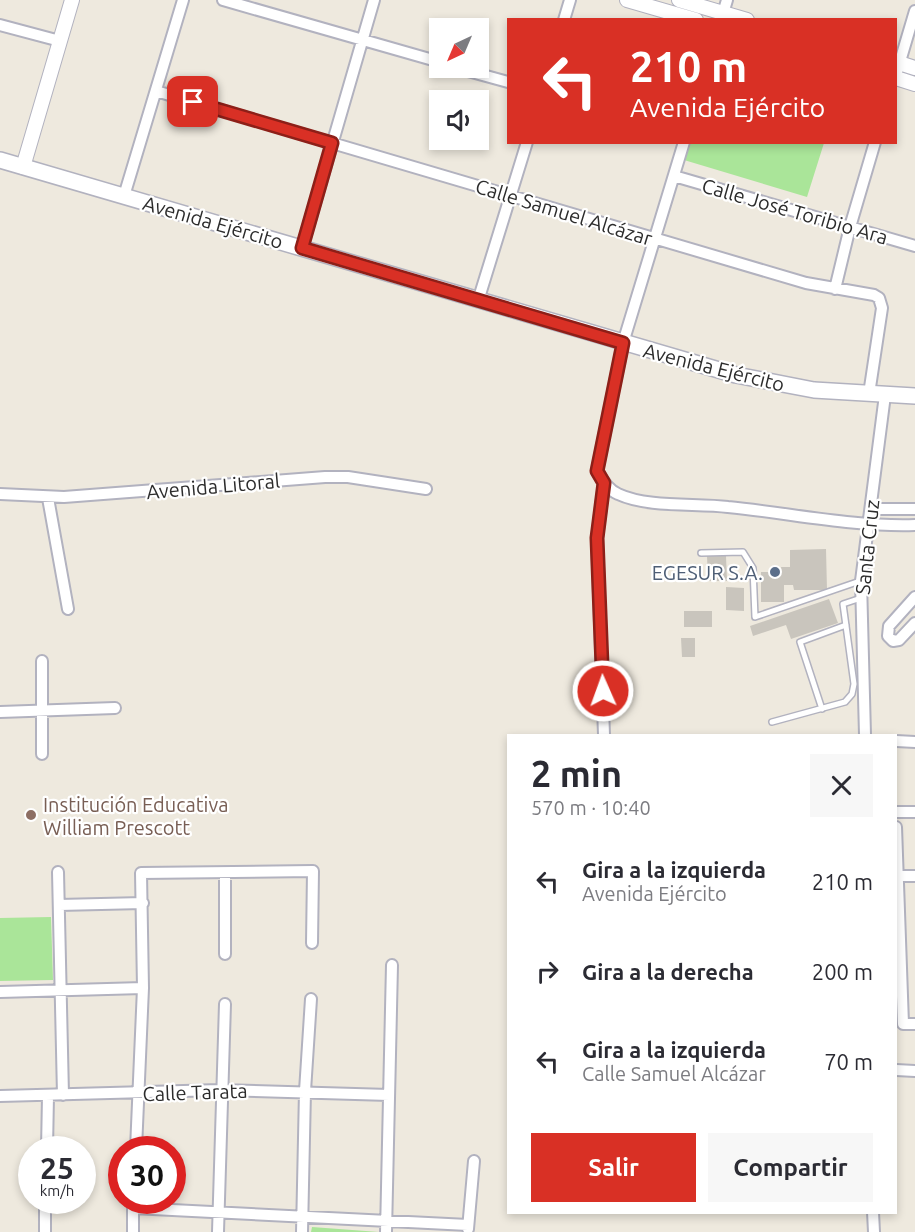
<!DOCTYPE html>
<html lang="es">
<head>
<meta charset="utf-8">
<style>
	:root { --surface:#fff; --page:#f7f7f7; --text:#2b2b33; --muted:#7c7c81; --accent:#d93025 }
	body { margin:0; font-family:Ubuntu,sans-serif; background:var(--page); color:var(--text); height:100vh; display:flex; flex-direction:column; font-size:22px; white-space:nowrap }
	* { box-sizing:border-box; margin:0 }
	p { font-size:20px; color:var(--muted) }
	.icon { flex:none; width:33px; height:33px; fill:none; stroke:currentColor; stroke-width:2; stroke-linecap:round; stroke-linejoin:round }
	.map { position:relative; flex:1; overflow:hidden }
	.sheet { position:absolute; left:507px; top:734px; width:390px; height:480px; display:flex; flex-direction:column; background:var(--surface); border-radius:0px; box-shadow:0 3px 9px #0003 }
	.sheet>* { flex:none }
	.guide { position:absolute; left:507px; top:18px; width:390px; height:126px; border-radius:0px; box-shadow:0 3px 9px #0003; background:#d93025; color:#fff; overflow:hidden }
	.needle { width:39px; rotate:224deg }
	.controls { position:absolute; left:429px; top:18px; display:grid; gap:12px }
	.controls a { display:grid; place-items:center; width:60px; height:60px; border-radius:0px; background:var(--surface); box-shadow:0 3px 9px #0003; font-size:30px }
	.speed { position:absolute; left:18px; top:1136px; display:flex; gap:12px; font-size:30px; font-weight:700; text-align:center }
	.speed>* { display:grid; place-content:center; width:78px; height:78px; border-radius:50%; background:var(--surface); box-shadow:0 3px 9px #0003; line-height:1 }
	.speed small { font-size:15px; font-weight:400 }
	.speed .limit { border:9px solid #d22; background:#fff; color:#111 }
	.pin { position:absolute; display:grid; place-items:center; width:51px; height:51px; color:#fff; margin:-26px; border-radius:12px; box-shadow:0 3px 9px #0006 }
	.me { position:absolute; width:66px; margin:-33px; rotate:358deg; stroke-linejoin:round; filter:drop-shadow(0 0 4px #0008) }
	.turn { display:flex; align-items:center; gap:21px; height:126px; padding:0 24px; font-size:27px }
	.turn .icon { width:78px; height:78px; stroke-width:2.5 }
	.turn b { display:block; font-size:42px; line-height:51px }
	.round { display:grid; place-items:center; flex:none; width:63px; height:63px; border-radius:0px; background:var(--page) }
	.head { display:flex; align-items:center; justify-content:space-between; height:102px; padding:0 24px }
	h1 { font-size:36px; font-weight:600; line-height:45px }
	.cta { display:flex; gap:12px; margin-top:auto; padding:12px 24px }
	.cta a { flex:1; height:69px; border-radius:0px; background:var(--accent); color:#fff; font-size:24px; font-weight:600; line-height:69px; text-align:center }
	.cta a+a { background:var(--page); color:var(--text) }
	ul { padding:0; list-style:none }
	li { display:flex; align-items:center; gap:18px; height:90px; padding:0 24px }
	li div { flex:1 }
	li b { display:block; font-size:22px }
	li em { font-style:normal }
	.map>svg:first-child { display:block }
</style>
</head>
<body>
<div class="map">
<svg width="915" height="1232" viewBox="0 0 915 1232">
	<rect width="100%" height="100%" fill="#eee9de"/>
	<!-- green -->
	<path fill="#aae599" d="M690,142H824V143L807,197L684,160Z
		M51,917L53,980L0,981V918Z
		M312,1227L379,1232H311Z"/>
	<!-- building -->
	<path fill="#c9c5bd" d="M826,549L827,590H794L793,585H784V602H761V572H782L781,567H790V550Z
		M707,556H726L727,581H708Z
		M726,587L744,588V611L726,610Z
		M829,599L838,623L791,639L786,625L753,636L750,626Z
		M684,611H712V627H684Z
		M681,638H695V657H682Z"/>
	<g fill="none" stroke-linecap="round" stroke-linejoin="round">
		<!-- service casing -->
		<g stroke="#b2b2bf" stroke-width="8">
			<path id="service" d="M701,553L743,552L753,568L755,617L860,581
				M822,709L800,642L846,625
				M772,722L845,702L852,694L854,684L843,604L861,598"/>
		</g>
		<!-- minor casing -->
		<g stroke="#b2b2bf" stroke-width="14">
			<path id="minor" d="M223,0L440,62
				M564,20L570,0
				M721,20L727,0
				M0,25L60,41
				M457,68L508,82
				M896,75L915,11
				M156,91L806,283L874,295L879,298L882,308L869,394
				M684,142L623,343L597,471C602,480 608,490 618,494C648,508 695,503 728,507C790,513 852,527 915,525
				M674,176L915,246
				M124,196L183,0
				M302,248L374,0
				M835,289L850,227L875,142
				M478,301L527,142
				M604,483L597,538L604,735
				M0,494L64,497L325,477H348L426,489
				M48,498L68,609
				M872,509H915
				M915,597L889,626L888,636L893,641L899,640L915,623
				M42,661V754
				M0,712L115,708
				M865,735L861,581L885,395
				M896,741L915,742
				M896,812H915
				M896,827L903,1024H915
				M58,872L63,1095
				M898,876H915
				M59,905L143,903
				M225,954V873
				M0,992L143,988
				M896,1070L915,1071
				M0,1096L220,1090L389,1095
				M47,1149L48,1096
				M136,1149L143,988L141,873L313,871L312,943
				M133,1208L468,1225
				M873,1212L874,1232
				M468,1229L474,1161
				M45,1232V1200
				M133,1232V1200
				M218,1232L225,1004
				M302,1232L305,1091L311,999
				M386,1232L392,965"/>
		</g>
		<!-- tertiary casing -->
		<g stroke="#b2b2bf" stroke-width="16">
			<path id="tertiary" d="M627,0L696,20
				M679,0L747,20
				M896,62L915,68
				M896,78L915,84
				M23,167L72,0"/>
		</g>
		<!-- secondary casing -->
		<g stroke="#b2b2bf" stroke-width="18">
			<path id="secondary" d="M0,160L736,375L814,390L915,396"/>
		</g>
		<!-- service -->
		<use href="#service" stroke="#fff" stroke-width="5"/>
		<!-- minor -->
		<use href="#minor" stroke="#fff" stroke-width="10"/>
		<!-- tertiary -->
		<use href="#tertiary" stroke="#fff" stroke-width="14"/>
		<!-- secondary -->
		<use href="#secondary" stroke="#fff" stroke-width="15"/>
	</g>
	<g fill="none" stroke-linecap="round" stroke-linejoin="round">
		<!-- route casing -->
		<g stroke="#8d1f18" stroke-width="15">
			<path id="route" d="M193,102L332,143L302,248L623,343L597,471L604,483L597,538L603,691"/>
		</g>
		<!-- route -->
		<use href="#route" stroke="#d93025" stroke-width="10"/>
	</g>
	<!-- markers -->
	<circle fill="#5c6f8a" stroke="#fff" stroke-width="2" cx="775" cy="572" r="6"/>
	<circle fill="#8d6e63" stroke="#fff" stroke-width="2" cx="31" cy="815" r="6"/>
	<g text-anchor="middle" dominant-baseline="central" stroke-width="4.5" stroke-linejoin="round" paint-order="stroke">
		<!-- street labels -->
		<g font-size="20" fill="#2c2c2c" stroke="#fff">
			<text transform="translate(795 211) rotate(16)">Calle José Toribio Ara</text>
			<text transform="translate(564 212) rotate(17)">Calle Samuel Alcázar</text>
			<text transform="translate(213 222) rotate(16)">Avenida Ejército</text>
			<text transform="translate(714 367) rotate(14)">Avenida Ejército</text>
			<text transform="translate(213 486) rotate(-5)">Avenida Litoral</text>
			<text transform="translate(867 547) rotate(-84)">Santa Cruz</text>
			<text transform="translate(195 1092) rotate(-2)">Calle Tarata</text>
		</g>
		<!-- service labels -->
		<g font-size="20" fill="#4e5e75" stroke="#fff" text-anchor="end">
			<text x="763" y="572">EGESUR S.A.</text>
		</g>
		<!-- education labels -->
		<g font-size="20" fill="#785e54" stroke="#fff" text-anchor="start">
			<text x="43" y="804">Institución Educativa<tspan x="43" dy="23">William Prescott</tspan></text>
		</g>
	</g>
</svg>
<div class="controls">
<a><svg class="needle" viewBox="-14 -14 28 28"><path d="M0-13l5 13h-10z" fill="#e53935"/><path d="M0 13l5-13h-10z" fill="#7c7c81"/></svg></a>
<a><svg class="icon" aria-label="sound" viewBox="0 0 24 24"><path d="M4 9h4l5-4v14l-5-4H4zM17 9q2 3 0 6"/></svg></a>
</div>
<div class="speed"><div>25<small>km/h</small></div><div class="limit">30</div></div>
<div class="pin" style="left:193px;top:102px;background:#d93025"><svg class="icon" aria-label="arrive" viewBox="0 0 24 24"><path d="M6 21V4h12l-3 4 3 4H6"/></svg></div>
<svg class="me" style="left:603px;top:691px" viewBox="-20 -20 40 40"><circle r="17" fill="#d93025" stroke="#fff" stroke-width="3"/><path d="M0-11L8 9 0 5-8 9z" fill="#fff"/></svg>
<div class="guide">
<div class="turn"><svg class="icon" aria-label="left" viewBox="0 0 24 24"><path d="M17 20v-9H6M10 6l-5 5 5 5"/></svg><div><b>210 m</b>Avenida Ejército</div></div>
</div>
<section class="sheet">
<div class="head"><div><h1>2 min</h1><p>570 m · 10:40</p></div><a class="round"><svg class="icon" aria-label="close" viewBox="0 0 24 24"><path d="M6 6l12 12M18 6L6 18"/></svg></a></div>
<ul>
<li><svg class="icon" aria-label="left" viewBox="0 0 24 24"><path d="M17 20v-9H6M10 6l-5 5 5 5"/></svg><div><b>Gira a la izquierda</b><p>Avenida Ejército</p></div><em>210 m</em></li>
<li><svg class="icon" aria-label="right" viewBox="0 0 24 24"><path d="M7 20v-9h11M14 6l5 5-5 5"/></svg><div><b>Gira a la derecha</b></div><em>200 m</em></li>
<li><svg class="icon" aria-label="left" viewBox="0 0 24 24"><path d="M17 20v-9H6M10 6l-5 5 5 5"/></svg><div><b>Gira a la izquierda</b><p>Calle Samuel Alcázar</p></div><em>70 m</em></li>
</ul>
<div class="cta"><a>Salir</a><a>Compartir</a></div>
</section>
</div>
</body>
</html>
